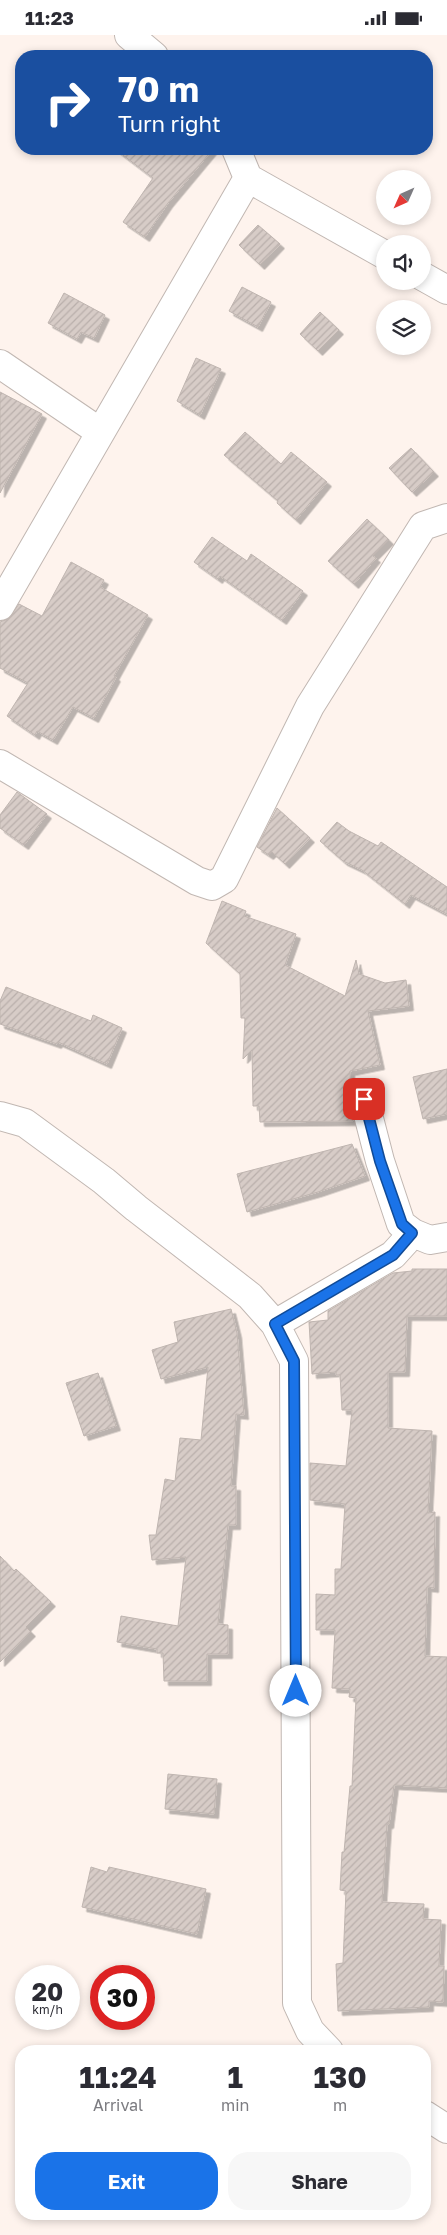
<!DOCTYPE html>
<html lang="en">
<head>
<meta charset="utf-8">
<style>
	:root { --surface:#fff; --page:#f7f7f7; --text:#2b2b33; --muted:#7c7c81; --accent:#1a73e8 }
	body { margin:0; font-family:"Golos Text",sans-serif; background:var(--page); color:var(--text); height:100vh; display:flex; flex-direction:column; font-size:19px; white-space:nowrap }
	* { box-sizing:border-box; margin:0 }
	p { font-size:16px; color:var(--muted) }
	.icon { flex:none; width:28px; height:28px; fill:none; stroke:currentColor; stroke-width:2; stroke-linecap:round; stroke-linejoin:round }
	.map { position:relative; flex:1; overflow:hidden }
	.details { position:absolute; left:15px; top:2010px; width:416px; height:175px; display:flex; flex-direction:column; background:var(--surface); border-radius:20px; box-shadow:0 2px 8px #0003 }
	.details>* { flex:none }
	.guide { position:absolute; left:15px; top:15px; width:418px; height:105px; border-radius:20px; box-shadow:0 2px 8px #0003; background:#1a4fa0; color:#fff; overflow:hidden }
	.needle { width:32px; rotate:225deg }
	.controls { position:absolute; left:376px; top:135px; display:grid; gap:10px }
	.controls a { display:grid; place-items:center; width:55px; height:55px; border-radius:50%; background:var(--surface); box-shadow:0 2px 8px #0003; font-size:25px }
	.speed { position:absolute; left:15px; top:1930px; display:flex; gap:10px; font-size:25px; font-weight:700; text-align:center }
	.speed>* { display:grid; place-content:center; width:65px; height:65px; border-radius:50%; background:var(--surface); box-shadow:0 2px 8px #0003; line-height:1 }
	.speed small { font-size:12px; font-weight:400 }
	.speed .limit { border:8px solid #d22; background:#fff; color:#111 }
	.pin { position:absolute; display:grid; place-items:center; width:42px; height:42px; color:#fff; margin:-21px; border-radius:10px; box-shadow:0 2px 8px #0006 }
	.me { position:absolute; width:55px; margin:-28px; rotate:0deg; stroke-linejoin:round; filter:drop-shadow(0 0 4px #0008) }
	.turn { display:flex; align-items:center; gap:18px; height:105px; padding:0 20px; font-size:22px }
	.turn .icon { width:65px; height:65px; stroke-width:2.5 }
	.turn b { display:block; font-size:35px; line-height:42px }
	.eta { display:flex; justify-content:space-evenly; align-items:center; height:85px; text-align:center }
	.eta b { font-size:30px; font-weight:700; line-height:35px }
	.button { display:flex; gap:10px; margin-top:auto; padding:10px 20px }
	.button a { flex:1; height:58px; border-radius:20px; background:var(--accent); color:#fff; font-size:20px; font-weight:700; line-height:58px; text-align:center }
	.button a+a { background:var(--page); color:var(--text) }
	.status { display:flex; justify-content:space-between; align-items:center; height:35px; padding:0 25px; background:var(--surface); direction:ltr }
	.status svg { height:14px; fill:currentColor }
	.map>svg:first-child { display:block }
</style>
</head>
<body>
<div class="status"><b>11:23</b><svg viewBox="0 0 49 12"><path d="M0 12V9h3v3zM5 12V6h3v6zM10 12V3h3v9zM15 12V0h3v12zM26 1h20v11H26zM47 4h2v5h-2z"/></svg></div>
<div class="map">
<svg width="447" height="2200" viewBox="0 0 447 2200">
	<defs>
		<pattern id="building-hatch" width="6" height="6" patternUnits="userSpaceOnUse" patternTransform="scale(1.25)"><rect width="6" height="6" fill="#d7ccc7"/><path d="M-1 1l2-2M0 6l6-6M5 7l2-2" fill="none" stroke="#b9afab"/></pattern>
		<filter id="shadow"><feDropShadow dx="4.5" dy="4.5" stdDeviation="0" flood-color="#0004"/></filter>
	</defs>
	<rect width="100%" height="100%" fill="#fef3ed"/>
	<!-- building -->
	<path fill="url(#building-hatch)" stroke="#bfb5b0" filter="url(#shadow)" d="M115,114H213L168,168L145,202L123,187L153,143Z
		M258,190L280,209L260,230L239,210Z
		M242,252L271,267L258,292L229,276Z
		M64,258L105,280L94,303L81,297L77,304L48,288Z
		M320,277L339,295L318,316L300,299Z
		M196,323L221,334L200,380L177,366Z
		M0,357L42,379L0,458Z
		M245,397L281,429L291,417L327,447L296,485L277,468L278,466L224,420Z
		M411,413L434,437L412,457L389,433Z
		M367,484L389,505L373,521L376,523L354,549L328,526Z
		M212,502L247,526L251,519L303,556L282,585L220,541L218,544L194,527Z
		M71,527L104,545L100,552L148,580L114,641L116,642L94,683L73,672L53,705L37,696L35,700L7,681L28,648L0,633V587L8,584L19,569L42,581Z
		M17,757L47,779L24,810L0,793V780Z
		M277,773L310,803L285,829L272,817L269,820L257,812Z
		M337,787L349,796L378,811L381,807L447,852V879L411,860L405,869L362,835L343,826L320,806Z
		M222,866L246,876L244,881L296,899L285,930L345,961L356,925L359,939L385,948L406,945L409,971L368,976L380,1030L350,1036L351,1056L349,1067L353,1086L260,1087L259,1071H253L252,1015L243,1024L245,983H241L240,939L206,908Z
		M6,952L91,986L93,980L122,993L107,1029L58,1007L57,1009L0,989V966Z
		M447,1034V1079L423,1084L413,1042Z
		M352,1109L365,1141L318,1157L247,1177L237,1139Z
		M412,1234H447V1281H407L405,1337H388V1393L432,1396L428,1478L435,1477L434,1553L427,1552L425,1621L447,1622V1753L394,1750L389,1789H387L382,1867L424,1869L423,1884L441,1885L439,1931H444L443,1967L429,1966V1972L338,1976L336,1929L343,1928L346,1856L340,1855L342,1817H344L350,1751H352L356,1663L349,1662L350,1654L332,1653L335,1595H316V1559L335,1560V1534H341L345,1469L310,1465V1428L346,1431L352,1375H342L340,1340H336V1337L312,1339L309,1287L328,1285V1276L393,1238L412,1236Z
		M231,1274L237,1298L244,1380L236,1379L231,1451H236V1490H228L218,1589L228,1590V1619H207V1646H164L163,1618H157V1614L117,1607L121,1581L178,1591L186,1522L152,1525L149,1500H156L165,1444L175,1446L180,1403L201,1405L208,1332L161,1344L152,1315L178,1307L174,1287Z
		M98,1338L116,1391L84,1401L66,1348Z
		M0,1521L14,1536L16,1534L51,1567L26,1592L31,1597L0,1627Z
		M168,1739L217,1744L214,1779L165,1774Z
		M91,1832L107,1837L109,1832L206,1854L197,1899L82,1872Z"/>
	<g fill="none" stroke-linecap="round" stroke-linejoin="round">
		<!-- minor casing -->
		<g stroke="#c1b7b2" stroke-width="30">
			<path id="minor" d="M129,0L154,21
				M236,114L248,143L385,220
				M422,241L447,255
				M0,329L100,397
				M0,571L248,143
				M0,729L197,846L212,851L224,844L310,671L423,491L447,483
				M364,1064L380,1126L401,1189L413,1198L430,1205L447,1202
				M0,1081L25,1088L104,1146L136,1173L250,1261L275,1289L294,1326L297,1968L310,1996L329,2016
				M275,1289L393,1220L413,1198
				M425,2080L447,2094"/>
		</g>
		<!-- minor -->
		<use href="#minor" stroke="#fff" stroke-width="28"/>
	</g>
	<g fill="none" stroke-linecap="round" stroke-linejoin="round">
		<!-- route casing -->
		<g stroke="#114b97" stroke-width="12">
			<path id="route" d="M296,1656L294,1326L275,1289L393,1220L412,1198L402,1189L380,1126L364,1064"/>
		</g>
		<!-- route -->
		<use href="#route" stroke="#1a73e8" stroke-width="9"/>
	</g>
</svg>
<div class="controls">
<a><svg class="needle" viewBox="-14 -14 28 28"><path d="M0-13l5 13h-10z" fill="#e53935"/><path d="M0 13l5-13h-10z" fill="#7c7c81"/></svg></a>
<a><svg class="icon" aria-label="sound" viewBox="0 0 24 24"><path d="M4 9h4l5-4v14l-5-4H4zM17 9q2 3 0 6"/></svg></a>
<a><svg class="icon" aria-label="layers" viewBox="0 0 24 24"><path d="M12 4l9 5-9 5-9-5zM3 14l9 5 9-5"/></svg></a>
</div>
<div class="speed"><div>20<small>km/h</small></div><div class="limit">30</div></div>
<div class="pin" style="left:364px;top:1064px;background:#d93025"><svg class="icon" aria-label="arrive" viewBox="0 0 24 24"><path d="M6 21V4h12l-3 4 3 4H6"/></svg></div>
<svg class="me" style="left:296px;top:1656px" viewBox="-20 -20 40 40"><circle r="19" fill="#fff"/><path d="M0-13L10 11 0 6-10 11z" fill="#1a73e8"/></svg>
<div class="guide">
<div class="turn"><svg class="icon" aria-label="right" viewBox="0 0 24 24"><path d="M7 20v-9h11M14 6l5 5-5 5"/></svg><div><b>70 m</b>Turn right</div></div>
</div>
<section class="details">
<div class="eta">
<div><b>11:24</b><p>Arrival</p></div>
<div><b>1</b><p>min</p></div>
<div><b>130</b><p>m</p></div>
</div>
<div class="button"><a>Exit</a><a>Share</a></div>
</section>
</div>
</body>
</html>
